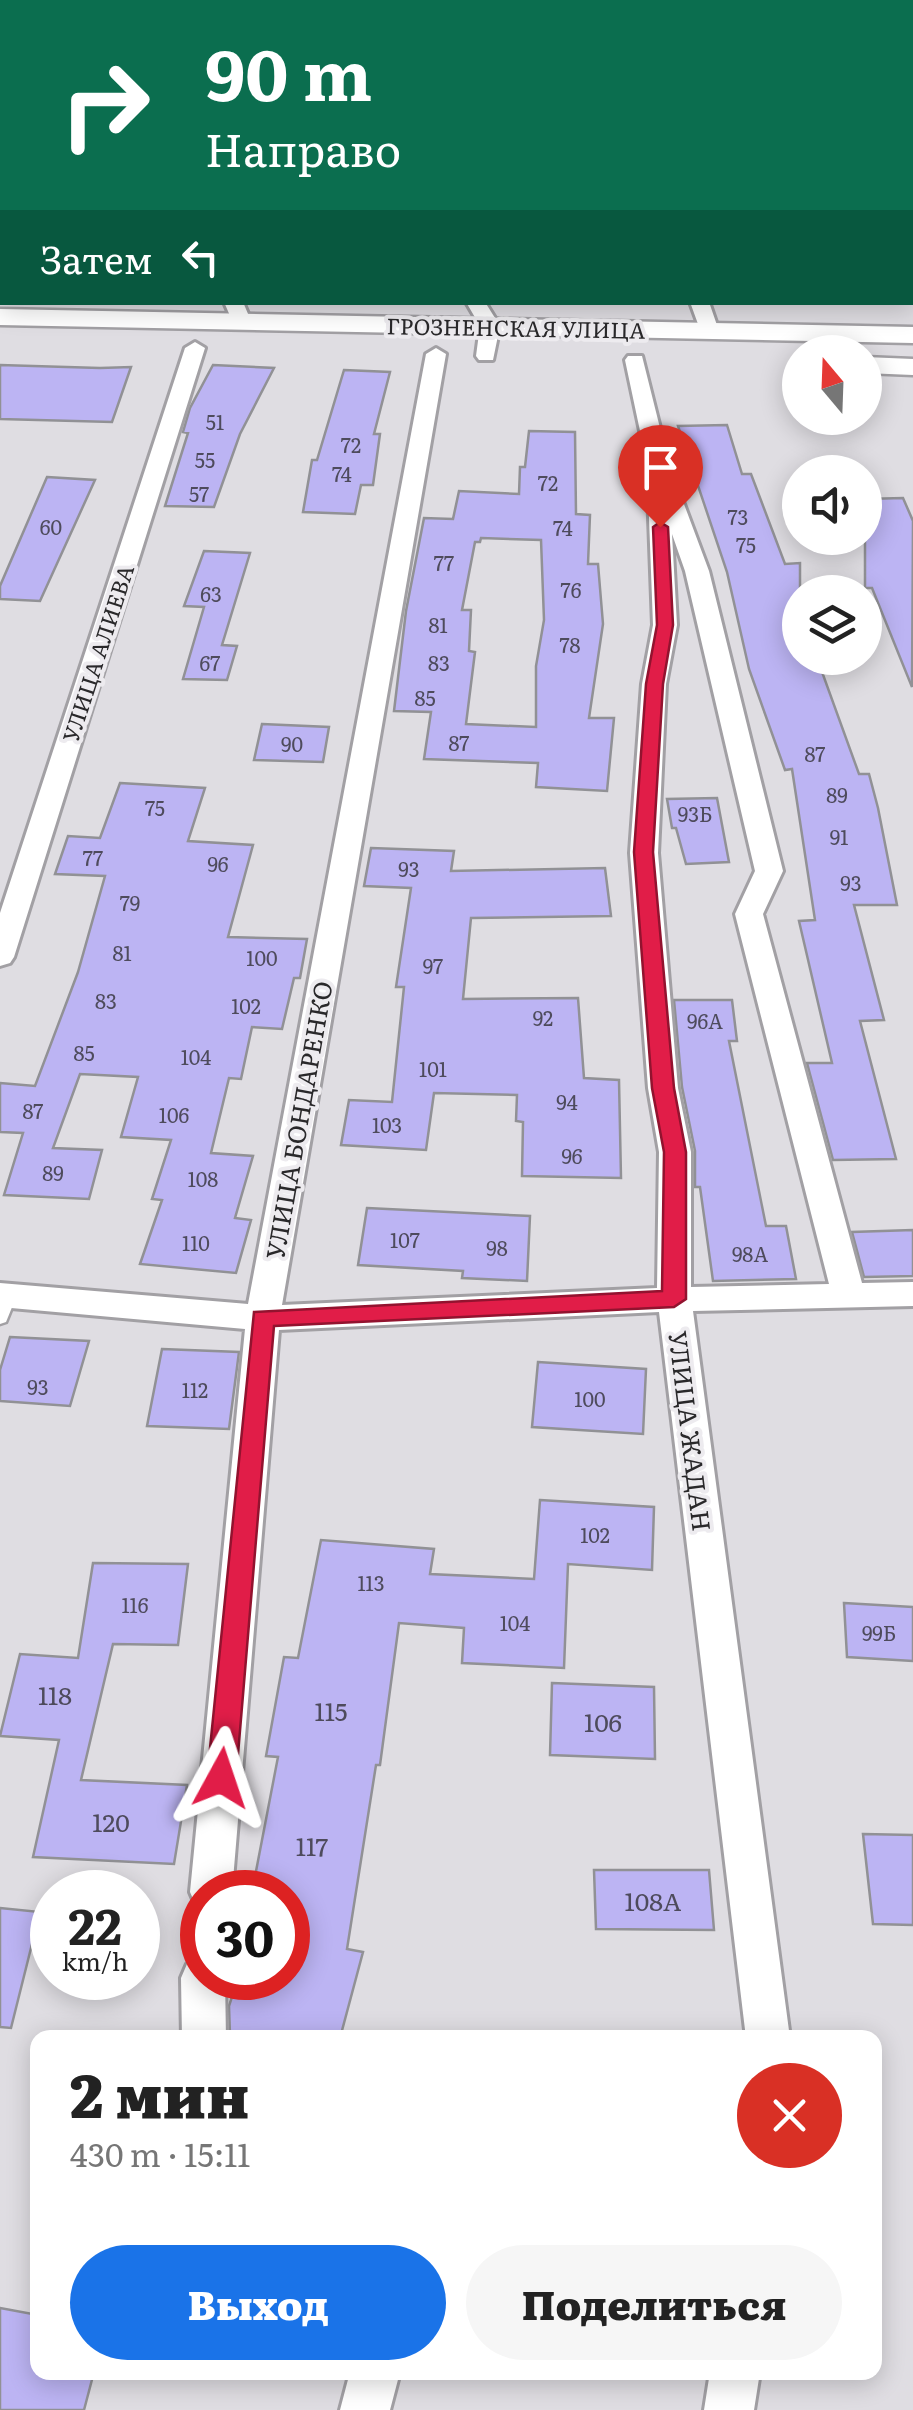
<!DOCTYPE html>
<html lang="ru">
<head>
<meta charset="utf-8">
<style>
	:root { --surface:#fff; --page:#f6f6f6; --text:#222; --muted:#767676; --accent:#1a73e8 }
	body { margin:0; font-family:Literata,serif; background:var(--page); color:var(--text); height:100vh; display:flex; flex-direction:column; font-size:38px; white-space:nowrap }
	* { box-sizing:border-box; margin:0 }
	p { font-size:32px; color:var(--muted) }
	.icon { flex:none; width:55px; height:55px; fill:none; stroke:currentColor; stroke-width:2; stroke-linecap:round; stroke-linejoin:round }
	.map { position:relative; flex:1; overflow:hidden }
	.panel { position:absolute; left:30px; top:2030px; width:852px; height:350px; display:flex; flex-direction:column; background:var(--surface); border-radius:20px; box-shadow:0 5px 25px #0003 }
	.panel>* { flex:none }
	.top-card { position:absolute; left:0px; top:0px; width:915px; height:305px; box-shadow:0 5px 25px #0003; background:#0b6e4f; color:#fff; overflow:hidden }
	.needle { width:65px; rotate:341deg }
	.fabs { position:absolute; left:782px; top:335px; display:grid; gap:20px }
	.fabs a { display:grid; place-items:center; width:100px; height:100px; border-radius:50%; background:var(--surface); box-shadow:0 5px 25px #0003; font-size:50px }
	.speed { position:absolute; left:30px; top:1870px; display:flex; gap:20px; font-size:50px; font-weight:700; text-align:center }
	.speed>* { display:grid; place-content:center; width:130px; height:130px; border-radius:50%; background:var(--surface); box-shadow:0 5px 25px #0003; line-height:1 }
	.speed small { font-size:25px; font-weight:400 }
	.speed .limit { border:15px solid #d22; background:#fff; color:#111 }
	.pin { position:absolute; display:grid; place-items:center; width:85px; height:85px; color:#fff; margin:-102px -42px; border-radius:50% 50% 50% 0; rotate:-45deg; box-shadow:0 0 10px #0007 }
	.pin .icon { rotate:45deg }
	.me { position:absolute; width:110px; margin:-55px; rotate:5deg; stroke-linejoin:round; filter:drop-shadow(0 0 8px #0008) }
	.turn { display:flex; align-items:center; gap:35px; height:210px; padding:0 40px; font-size:45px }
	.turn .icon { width:130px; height:130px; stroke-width:2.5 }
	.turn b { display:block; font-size:70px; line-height:85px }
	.then { display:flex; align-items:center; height:95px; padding:0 40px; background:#0003; gap:20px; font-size:38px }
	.round { display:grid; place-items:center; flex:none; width:105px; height:105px; border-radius:52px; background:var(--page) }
	.head { display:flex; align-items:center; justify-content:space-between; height:170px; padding:0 40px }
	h1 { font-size:60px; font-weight:800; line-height:75px }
	.button { display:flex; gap:20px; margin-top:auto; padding:20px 40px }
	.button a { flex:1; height:115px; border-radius:60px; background:var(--accent); color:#fff; font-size:40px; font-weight:800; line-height:115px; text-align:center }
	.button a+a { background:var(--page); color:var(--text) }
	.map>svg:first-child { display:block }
</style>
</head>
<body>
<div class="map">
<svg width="913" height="2410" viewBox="0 0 913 2410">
	<rect width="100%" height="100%" fill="#dfdde2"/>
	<!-- building -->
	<path fill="#bcb4f3" stroke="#919195" stroke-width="2.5" fill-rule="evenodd" d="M0,365L100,368L131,367L112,422L0,419Z
		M213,365L274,368L240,434L214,507L165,506L188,433L183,432L190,408Z
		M344,370L390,372L374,434H380L373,485H361L355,514L303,512L312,460H317Z
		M727,425L742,474H751L785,564L800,563V658H817L859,774H869L878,808L897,905H854L884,1020L860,1021L896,1159L833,1160L807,1063H832L799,921L815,920L792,769L785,770L749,669L727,572L678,426Z
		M529,431L575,432L576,514L590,515L588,564H598L603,624L589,718H614L607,791L536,787L538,763L424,759L431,712L394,711L406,611L424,518L453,519L459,491L519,494L520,467H525ZM481,538L541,540L544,620L536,666V727L466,724L475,652L469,651L471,610H462L475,542H480Z
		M47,477L95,480L40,601L0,599V586Z
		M903,498L913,521L912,687L872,588H865V499Z
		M204,551L250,553L222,645L237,646L227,680L183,679L204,607L184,606Z
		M262,724L329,727L323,762L254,760Z
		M120,783L205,788L188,841L253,845L228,937L307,939L300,978H294L282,1029L252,1027L241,1079L229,1078L211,1153L253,1156L235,1218L251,1220L236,1273L140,1264L162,1200L152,1199L171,1140L121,1137L138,1077L80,1074L53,1148L102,1150L89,1199L4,1195L23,1133L0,1132V1083L35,1086L78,972L105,876L55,874L68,836L100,838Z
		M717,798L729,862L686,864L676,828H672L667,799Z
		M371,848L454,851L451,871L605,868L611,916L471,918L463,999L578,998L584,1078L619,1080L621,1178L522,1176L523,1122L516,1121L517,1095L434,1093L426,1150L341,1145L349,1100L392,1102L404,987H396L411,888L364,886Z
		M674,1000H732L737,1041H729L766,1226H786L796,1279L713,1281L700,1187H695V1151L682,1087Z
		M367,1208L530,1216L527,1281L462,1278L463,1271L358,1265Z
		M913,1230V1276L864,1277L852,1232Z
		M10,1337L89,1341L70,1406L0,1401V1370Z
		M162,1349L239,1352L229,1429L147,1426Z
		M538,1362L646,1369L643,1434L532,1427Z
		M540,1500L654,1507L652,1570L568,1564L564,1668L462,1663L464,1628L399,1623L380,1765H376L347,1949L363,1952L340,2038L230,2035L229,2006L238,1978H288V1892H252L278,1757L266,1756L284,1657L298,1658L321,1540L434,1549L430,1574L534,1579Z
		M93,1563L188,1564L178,1645L113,1644L81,1780L187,1785L174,1864L33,1857L59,1740L0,1736L20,1654L78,1658Z
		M844,1603L913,1607V1661L847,1657Z
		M552,1683L654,1687L655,1759L550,1755Z
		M863,1834L913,1835V1925L873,1924Z
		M594,1870H709L714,1930L596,1929Z
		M0,1908L40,1912L11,2028L0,2027Z
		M0,2308L38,2315V2372H94L84,2410H0Z"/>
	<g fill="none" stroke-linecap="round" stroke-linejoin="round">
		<!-- lane casing -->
		<g stroke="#a2a0a4" stroke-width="5">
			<path id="lane" d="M9,1289L17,1295L6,1322L0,1324V1298L3,1291Z"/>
		</g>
		<!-- street casing -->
		<g stroke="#a2a0a4" stroke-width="6">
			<path id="street" d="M283,0H298L299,2H284Z
				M463,0H478L479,2H464Z
				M622,0H638L639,2H623Z
				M802,0H818L819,2H803Z
				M0,7H2V15H0Z
				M912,82H913V93H912Z
				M0,241H2V262L0,261Z
				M912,286H913V298H912Z
				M224,302H243L251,321L248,325H234Z
				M466,302H485L500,326L493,360H479L476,356L480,326Z
				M690,302H709L719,331L716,335H702Z
				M195,342L205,348L14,957L10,963L0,966V913L185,348Z
				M436,348L446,354L282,1305L657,1288L659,1152L648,1088L630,853L642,684L653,625L647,464L625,360L628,356H642L669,464L709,571L783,871L763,914L862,1283L913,1282V1306L693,1311L790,2038H746L659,1312L279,1330L232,1892H202V1908L196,1906L190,1892L245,1329L0,1307V1283L248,1304L426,354ZM672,534L685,571L755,871L735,914L829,1284L691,1287V1152L678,1088L658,853L666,684L677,625Z
				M202,1958V1978H225L226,2038H182L181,1978L187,1964Z
				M350,2372H400L390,2410H340Z
				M710,2372H760L754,2410H704Z"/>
		</g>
		<!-- secondary casing -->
		<g stroke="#a2a0a4" stroke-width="5">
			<path id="secondary" d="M0,309L913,327V343L0,325Z
				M865,357L913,359V375L865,373Z"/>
		</g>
		<!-- lane -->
		<use href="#lane" fill="#fff" fill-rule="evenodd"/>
		<!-- street -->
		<use href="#street" fill="#fff" fill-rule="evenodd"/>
		<!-- secondary -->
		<use href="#secondary" fill="#fff" fill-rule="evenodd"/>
	</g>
	<!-- route -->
	<path fill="#e11d48" stroke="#92132f" stroke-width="2.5" d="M660,522L668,527L673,625L663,684L653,852L674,1088L686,1152V1299L674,1307L274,1326L236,1778L231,1786L221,1790L211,1786L207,1778L254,1312L662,1291L664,1152L652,1088L634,852L646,684L657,625L653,527Z"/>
	<g text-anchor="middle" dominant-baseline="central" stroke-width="8" stroke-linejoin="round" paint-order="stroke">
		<!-- number labels -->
		<g font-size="20" fill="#4e4b5c">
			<text x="215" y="421">51</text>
			<text x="351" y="444">72</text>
			<text x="205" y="459">55</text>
			<text x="342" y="473">74</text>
			<text x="548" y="482">72</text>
			<text x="199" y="493">57</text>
			<text x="738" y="516">73</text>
			<text x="51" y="526">60</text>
			<text x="563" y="527">74</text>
			<text x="746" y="544">75</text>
			<text x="444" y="562">77</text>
			<text x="571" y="589">76</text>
			<text x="211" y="593">63</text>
			<text x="438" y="624">81</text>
			<text x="570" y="644">78</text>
			<text x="210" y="662">67</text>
			<text x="439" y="662">83</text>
			<text x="425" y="697">85</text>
			<text x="459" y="742">87</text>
			<text x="292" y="743">90</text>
			<text x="815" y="753">87</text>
			<text x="837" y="794">89</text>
			<text x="155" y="807">75</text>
			<text x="695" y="813">93Б</text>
			<text x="839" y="836">91</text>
			<text x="93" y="857">77</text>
			<text x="218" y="863">96</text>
			<text x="409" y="868">93</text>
			<text x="851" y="882">93</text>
			<text x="130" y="902">79</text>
			<text x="122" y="952">81</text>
			<text x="262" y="957">100</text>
			<text x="433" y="965">97</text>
			<text x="106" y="1000">83</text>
			<text x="246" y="1005">102</text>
			<text x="543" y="1017">92</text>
			<text x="705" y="1020">96А</text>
			<text x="84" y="1052">85</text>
			<text x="196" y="1056">104</text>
			<text x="433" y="1068">101</text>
			<text x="567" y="1101">94</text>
			<text x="33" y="1110">87</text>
			<text x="174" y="1114">106</text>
			<text x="387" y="1124">103</text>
			<text x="572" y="1155">96</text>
			<text x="53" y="1172">89</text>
			<text x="203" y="1178">108</text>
			<text x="405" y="1239">107</text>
			<text x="196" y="1242">110</text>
			<text x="497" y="1247">98</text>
			<text x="750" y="1253">98А</text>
			<text x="38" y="1386">93</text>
			<text x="195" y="1389">112</text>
			<text x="590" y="1398">100</text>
			<text x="595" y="1534">102</text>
			<text x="371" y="1582">113</text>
			<text x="135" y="1604">116</text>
			<text x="515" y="1622">104</text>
			<text x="879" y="1632">99Б</text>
		</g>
		<!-- far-street labels -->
		<g font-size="22" fill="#29282a" stroke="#edebef">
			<text transform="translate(516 327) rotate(1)">ГРОЗНЕНСКАЯ УЛИЦА</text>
			<text transform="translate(97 653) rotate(-72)">УЛИЦА АЛИЕВА</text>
		</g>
		<!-- street labels -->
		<g font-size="25" fill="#29282a" stroke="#edebef">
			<text transform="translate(298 1120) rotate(-80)">УЛИЦА БОНДАРЕНКО</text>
			<text transform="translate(691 1431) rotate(83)">УЛИЦА ЖАДАН</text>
		</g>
		<!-- near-number labels -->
		<g font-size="25" fill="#4e4b5c">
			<text x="55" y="1694">118</text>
			<text x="331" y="1710">115</text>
			<text x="603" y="1721">106</text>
			<text x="111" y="1821">120</text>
			<text x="312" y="1845">117</text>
			<text x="653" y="1900">108А</text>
		</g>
	</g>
</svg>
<div class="fabs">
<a><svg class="needle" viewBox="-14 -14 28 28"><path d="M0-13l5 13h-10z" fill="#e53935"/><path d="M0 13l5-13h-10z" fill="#767676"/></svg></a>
<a><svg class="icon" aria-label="sound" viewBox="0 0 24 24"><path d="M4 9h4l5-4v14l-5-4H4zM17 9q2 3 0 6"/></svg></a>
<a><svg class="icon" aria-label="layers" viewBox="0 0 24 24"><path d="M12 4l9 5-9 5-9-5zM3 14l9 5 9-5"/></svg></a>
</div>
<div class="speed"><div>22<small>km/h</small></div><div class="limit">30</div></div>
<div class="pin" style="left:660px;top:527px;background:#d93025"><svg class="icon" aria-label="arrive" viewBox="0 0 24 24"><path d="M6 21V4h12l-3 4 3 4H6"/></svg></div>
<svg class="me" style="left:221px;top:1778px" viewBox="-20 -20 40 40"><path d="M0-17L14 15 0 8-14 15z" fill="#e11d48" stroke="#fff" stroke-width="4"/></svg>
<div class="top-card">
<div class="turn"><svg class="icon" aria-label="right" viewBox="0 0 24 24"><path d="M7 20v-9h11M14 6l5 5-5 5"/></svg><div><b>90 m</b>Направо</div></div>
<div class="then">Затем<svg class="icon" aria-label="left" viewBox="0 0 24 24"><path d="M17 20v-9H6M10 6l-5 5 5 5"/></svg></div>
</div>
<section class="panel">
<div class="head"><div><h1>2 мин</h1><p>430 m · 15:11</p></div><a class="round" style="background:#d93025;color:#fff"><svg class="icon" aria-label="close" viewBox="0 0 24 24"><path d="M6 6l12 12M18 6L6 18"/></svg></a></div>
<div class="button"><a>Выход</a><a>Поделиться</a></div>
</section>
</div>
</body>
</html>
